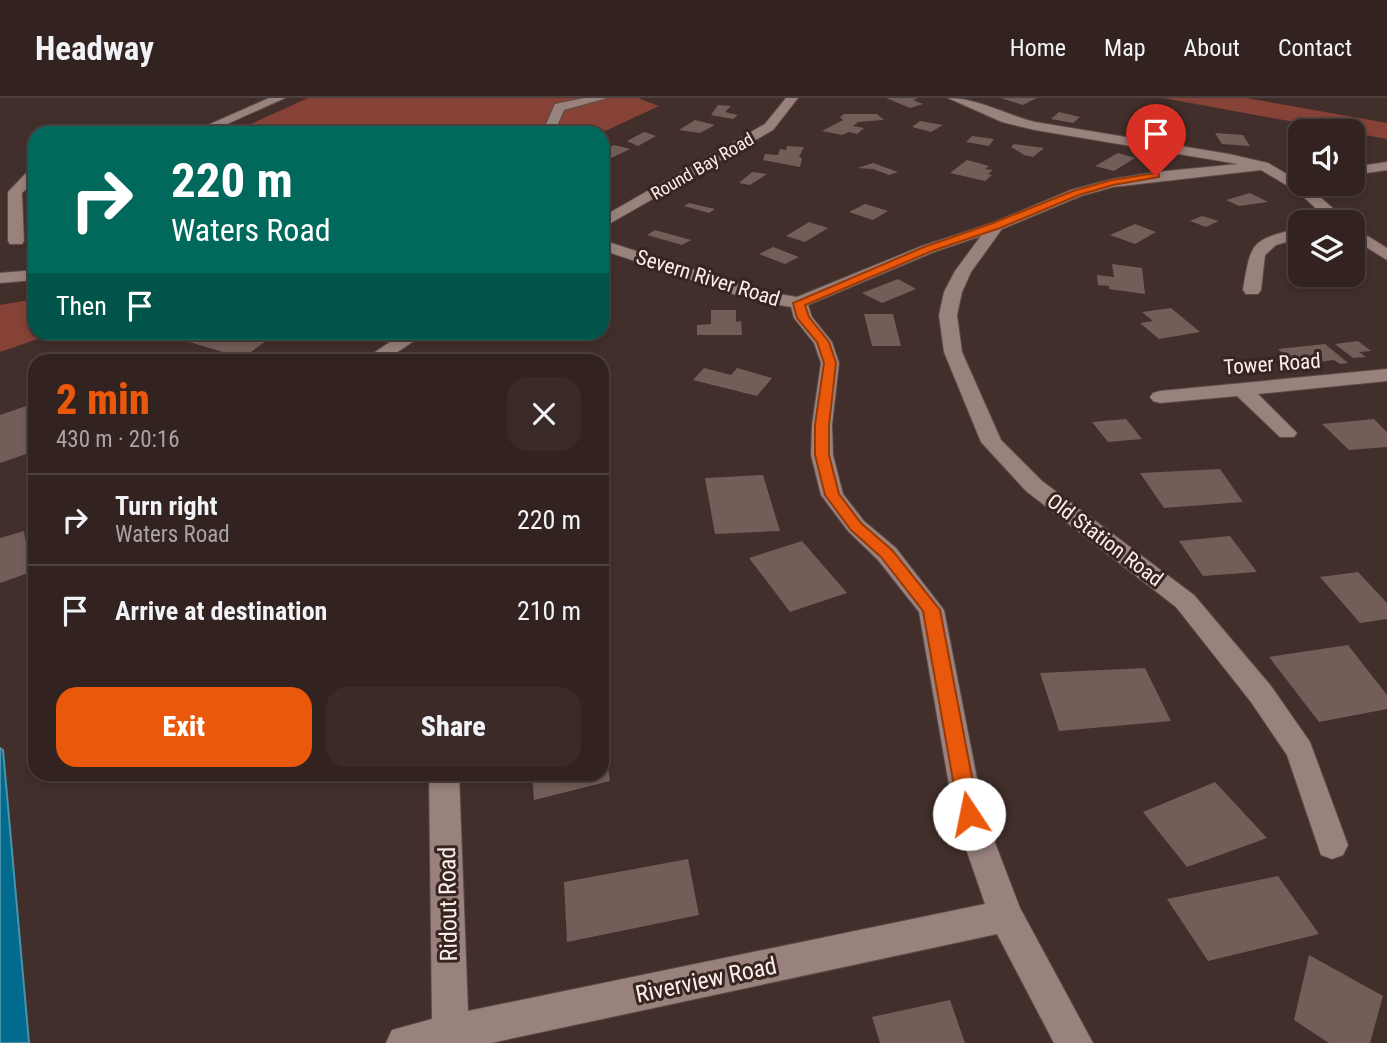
<!DOCTYPE html>
<html lang="en">
<head>
<meta charset="utf-8">
<style>
	:root { --surface:#322320; --page:#3a2b29; --text:#f1f3f6; --muted:#a8a4a5; --line:#4d403e; --accent:#ea580c }
	body { margin:0; font-family:"Roboto Condensed",sans-serif; background:var(--page); color:var(--text); height:100vh; display:flex; flex-direction:column; font-size:26px; white-space:nowrap }
	* { box-sizing:border-box; margin:0 }
	p { font-size:23px; color:var(--muted) }
	.icon { flex:none; width:38px; height:38px; fill:none; stroke:currentColor; stroke-width:2; stroke-linecap:round; stroke-linejoin:round }
	.map { position:relative; flex:1; overflow:hidden }
	.drawer { position:absolute; left:28px; top:256px; width:581px; height:427px; display:flex; flex-direction:column; background:var(--surface); border-radius:21px; box-shadow:0 4px 10px #0003,0 0 0 2px var(--line) }
	.drawer>* { flex:none }
	.hud { position:absolute; left:28px; top:28px; width:581px; height:214px; border-radius:21px; box-shadow:0 4px 10px #0003,0 0 0 2px var(--line); background:#00695c; color:#fff; overflow:hidden }
	.buttons { position:absolute; left:1288px; top:21px; display:grid; gap:14px }
	.buttons a { display:grid; place-items:center; width:77px; height:77px; border-radius:14px; background:var(--surface); box-shadow:0 4px 10px #0003,0 0 0 2px var(--line); font-size:35px }
	.pin { position:absolute; display:grid; place-items:center; width:60px; height:60px; color:#fff; margin:-72px -30px; border-radius:50% 50% 50% 0; rotate:-45deg; box-shadow:0 0 7px #0007 }
	.pin .icon { rotate:45deg }
	.me { position:absolute; width:77px; margin:-38px; rotate:349deg; stroke-linejoin:round; filter:drop-shadow(0 0 5px #0008) }
	.turn { display:flex; align-items:center; gap:24px; height:147px; padding:0 28px; font-size:32px }
	.turn .icon { width:91px; height:91px; stroke-width:2.5 }
	.turn b { display:block; font-size:49px; line-height:60px }
	.then { display:flex; align-items:center; height:66px; padding:0 28px; background:#0003; gap:14px; font-size:26px }
	.round { display:grid; place-items:center; flex:none; width:74px; height:74px; border-radius:21px; background:var(--page) }
	.headline { display:flex; align-items:center; justify-content:space-between; height:119px; padding:0 28px }
	h1 { font-size:42px; font-weight:800; line-height:52px; color:var(--accent) }
	.action { display:flex; gap:14px; margin-top:auto; padding:14px 28px }
	.action a { flex:1; height:80px; border-radius:21px; background:var(--accent); color:#fff; font-size:28px; font-weight:800; line-height:80px; text-align:center }
	.action a+a { background:var(--page); color:var(--text) }
	ul { padding:0; list-style:none }
	li { display:flex; align-items:center; gap:21px; height:91px; padding:0 28px; border-top:2px solid var(--line) }
	li div { flex:1 }
	li b { display:block; font-size:26px }
	li em { font-style:normal }
	header { display:flex; align-items:center; gap:42px; box-sizing:border-box; height:98px; padding:0 35px; background:var(--surface); border-bottom:2px solid var(--line) }
	header strong { font-size:33px }
	nav { display:flex; gap:38px; margin-inline-start:auto; font-size:24px }
	.map>svg:first-child { display:block }
</style>
</head>
<body>
<header>
<strong>Headway</strong>
<nav><a>Home</a><a>Map</a><a>About</a><a>Contact</a></nav>
</header>
<div class="map">
<svg width="1387" height="945" viewBox="0 0 1387 945">
	<rect width="100%" height="100%" fill="#422f2b"/>
	<!-- green -->
	<path fill="#864236" d="M308,0H638L659,8L601,35H231Z
		M1163,0H1246L1387,25V41Z
		M35,201V234L55,235L0,254V207Z"/>
	<!-- water -->
	<path fill="#006b8e" stroke="#4b92aa" stroke-width="2" d="M0,650L3,652L29,945H0Z"/>
	<!-- building -->
	<path fill="#735d58" d="M886,0H918L913,2L923,6L910,10Z
		M1001,0H1037L1023,7Z
		M718,7L731,8L725,14L738,17L733,21L711,17Z
		M1059,14L1080,19L1073,25L1051,21Z
		M844,16H877L884,22L858,24L853,28L864,30L857,36L849,34L842,37L822,33L843,22L840,19Z
		M695,22L715,27L700,35L679,32Z
		M920,23L943,27L931,34L912,29Z
		M644,34L656,38L638,48L627,43Z
		M1215,35L1243,37L1250,48L1222,46Z
		M972,38L994,41L989,48L966,44Z
		M1014,46L1044,50L1033,59L1024,57L1011,49Z
		M614,47L630,51L607,62L602,61V53Z
		M787,48L804,49L799,59L802,60L800,69L763,62L765,56L778,57L780,51L786,52Z
		M1118,55L1135,60L1114,73L1095,68Z
		M967,62L989,68L985,71L993,72L988,76L992,77L985,83L950,75Z
		M873,65L898,74L889,77L873,71L858,70Z
		M752,74L767,76L750,87L739,85Z
		M1250,95L1268,104L1239,108L1226,102Z
		M689,105L715,111L709,115L684,108Z
		M865,106L888,113L873,122L849,114Z
		M1202,118L1219,123L1206,129L1190,123Z
		M809,124L828,130L805,144L786,138Z
		M1135,126L1156,134L1135,146L1110,137Z
		M655,132L691,142L682,147L647,137Z
		M773,149L799,159L785,166L759,156Z
		M1112,166L1142,170L1145,196L1109,191V188L1098,187L1097,177L1114,179Z
		M898,181L916,191L882,205L862,195Z
		M1171,210L1200,234L1159,241L1140,225L1153,223L1142,214Z
		M711,212H736V224L741,223L742,237H697V227L711,226Z
		M864,216H893L901,248H872Z
		M185,234H278L243,260L176,240Z
		M1358,243L1371,253L1359,254L1366,259L1353,260L1335,246Z
		M1325,246L1348,265L1340,266L1334,262L1296,267L1278,251Z
		M704,270L731,277L737,270L772,280L757,298L693,282Z
		M35,305V353L0,365V317Z
		M1126,321L1142,341L1108,344L1092,324Z
		M1374,321L1387,334V349L1349,352L1322,326Z
		M1220,371L1243,404L1164,410L1140,375Z
		M763,377L780,433L715,436L705,380Z
		M24,433L31,474L0,485V440Z
		M1230,438L1257,474L1203,478L1179,443Z
		M802,443L847,495L790,514L749,460Z
		M1358,474L1387,505V521L1360,525L1320,479Z
		M602,501L610,536L602,538Z
		M1348,547L1387,597V611L1319,624L1269,559Z
		M1145,570L1171,623L1059,633L1040,575Z
		M602,633L610,683L534,702L532,676H602Z
		M1215,684L1267,740L1187,769L1143,714Z
		M688,761L699,817L567,844L564,784Z
		M1278,778L1319,836L1208,863L1167,801Z
		M1309,857L1383,898L1370,945H1329L1294,922Z
		M950,902L965,945H880L872,919Z"/>
	<g fill="none" stroke-linecap="round" stroke-linejoin="round">
		<!-- minor casing -->
		<g stroke="#5b4b47" stroke-width="2">
			<path id="minor" d="M269,0H285L207,35H190Z
				M584,0H607L564,12L554,35H542L555,6Z
				M786,0H798L773,32L602,130V119L765,26Z
				M948,0C978,0 1006,17 1035,24L1229,56L1268,65L1308,88L1348,124H1331L1298,94L1261,72L1113,89L1081,98L1002,131L971,174L962,194L957,217L962,254L1001,342L1042,383L1194,497L1271,588L1310,644L1348,747L1343,757L1332,761L1321,757L1287,657L1251,604L1176,509L1026,393L981,344L944,254L939,217L944,194L955,173L981,138L934,154L808,207L812,219L832,244L839,265L832,327L833,357L843,396L864,423L896,450L944,512L984,716L1020,810L1093,945H1054L997,836L491,945H386L392,932L432,921L429,676H459L468,913L985,806L954,716L919,514L878,462L848,433L821,397L811,357L812,327L821,265L814,245L794,220L791,209L751,202L602,152V142L760,193L797,199L922,148L992,125L1071,92L1112,81L1156,74L1238,66L1035,32L1002,24Z
				M1387,64V72L1353,77V69Z
				M35,70V82L22,95L24,143L22,146H10L8,143V94L30,71Z
				M1353,129L1387,150V162L1353,141Z
				M1300,130V140L1276,147L1265,157L1261,192L1258,196H1246L1243,192C1251,143 1251,142 1300,130Z
				M35,172V182L0,185V175Z
				M405,234H428L385,262H363Z
				M1387,271V283L1258,296L1297,335L1294,339H1280L1237,298L1160,305L1153,303L1150,299L1153,295L1160,293Z"/>
		</g>
		<!-- minor -->
		<use href="#minor" fill="#99817c" fill-rule="evenodd"/>
	</g>
	<!-- route -->
	<path fill="#ea580c" stroke="#983908" stroke-width="2" d="M1156,75L1159,76V79L1113,87L1079,97L1000,130L932,153L805,207L809,219L829,244L836,265L829,327V357L839,396L861,425L892,452L940,512L979,716L976,723L969,725L962,723L959,716L923,513L881,459L851,432L825,397L815,357V327L824,265L817,244L797,220L793,205L924,149L993,125L1073,93L1112,82Z"/>
	<g text-anchor="middle" dominant-baseline="central" stroke-width="6" stroke-linejoin="round" paint-order="stroke">
		<!-- far-street labels -->
		<g font-size="18" fill="#fbeeeb" stroke="#382521">
			<text transform="translate(702 68) rotate(-30)">Round Bay Road</text>
		</g>
		<!-- street labels -->
		<g font-size="21" fill="#fbeeeb" stroke="#382521">
			<text transform="translate(708 180) rotate(17)">Severn River Road</text>
			<text transform="translate(1272 266) rotate(-4)">Tower Road</text>
			<text transform="translate(1105 442) rotate(37)">Old Station Road</text>
		</g>
		<!-- near-street labels -->
		<g font-size="24" fill="#fbeeeb" stroke="#382521">
			<text transform="translate(448 806) rotate(-91)">Ridout Road</text>
			<text transform="translate(706 882) rotate(-12)">Riverview Road</text>
		</g>
	</g>
</svg>
<div class="buttons">
<a><svg class="icon" aria-label="sound" viewBox="0 0 24 24"><path d="M4 9h4l5-4v14l-5-4H4zM17 9q2 3 0 6"/></svg></a>
<a><svg class="icon" aria-label="layers" viewBox="0 0 24 24"><path d="M12 4l9 5-9 5-9-5zM3 14l9 5 9-5"/></svg></a>
</div>
<div class="pin" style="left:1156px;top:78px;background:#d93025"><svg class="icon" aria-label="arrive" viewBox="0 0 24 24"><path d="M6 21V4h12l-3 4 3 4H6"/></svg></div>
<svg class="me" style="left:969px;top:716px" viewBox="-20 -20 40 40"><circle r="19" fill="#fff"/><path d="M0-13L10 11 0 6-10 11z" fill="#ea580c"/></svg>
<div class="hud">
<div class="turn"><svg class="icon" aria-label="right" viewBox="0 0 24 24"><path d="M7 20v-9h11M14 6l5 5-5 5"/></svg><div><b>220 m</b>Waters Road</div></div>
<div class="then">Then<svg class="icon" aria-label="arrive" viewBox="0 0 24 24"><path d="M6 21V4h12l-3 4 3 4H6"/></svg></div>
</div>
<section class="drawer">
<div class="headline"><div><h1>2 min</h1><p>430 m · 20:16</p></div><a class="round"><svg class="icon" aria-label="close" viewBox="0 0 24 24"><path d="M6 6l12 12M18 6L6 18"/></svg></a></div>
<ul>
<li><svg class="icon" aria-label="right" viewBox="0 0 24 24"><path d="M7 20v-9h11M14 6l5 5-5 5"/></svg><div><b>Turn right</b><p>Waters Road</p></div><em>220 m</em></li>
<li><svg class="icon" aria-label="arrive" viewBox="0 0 24 24"><path d="M6 21V4h12l-3 4 3 4H6"/></svg><div><b>Arrive at destination</b></div><em>210 m</em></li>
</ul>
<div class="action"><a>Exit</a><a>Share</a></div>
</section>
</div>
</body>
</html>
